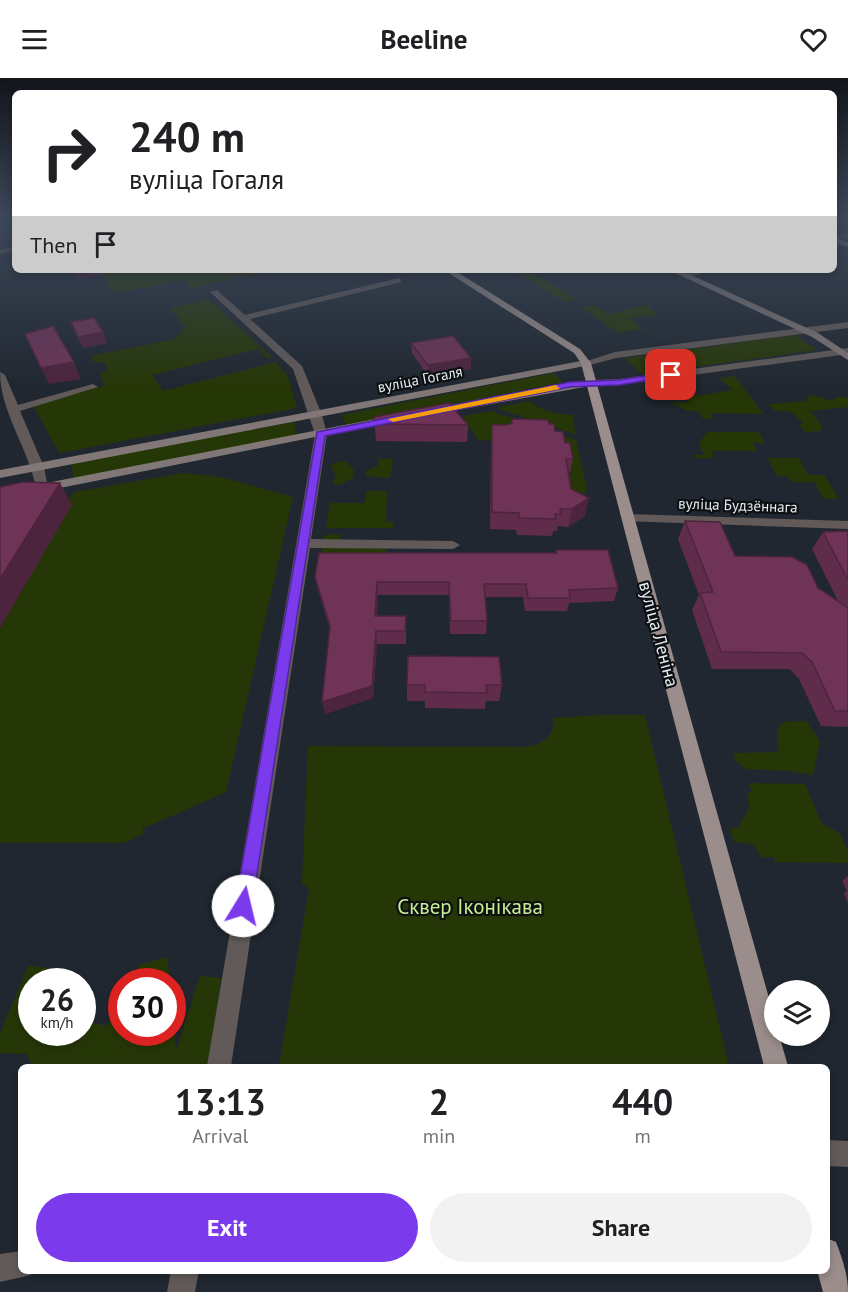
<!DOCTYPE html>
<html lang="en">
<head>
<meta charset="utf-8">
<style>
	:root { --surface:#fff; --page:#f2f2f2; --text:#202124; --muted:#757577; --accent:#7c3aed }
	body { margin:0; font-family:"PT Sans",sans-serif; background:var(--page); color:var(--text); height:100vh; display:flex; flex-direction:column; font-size:22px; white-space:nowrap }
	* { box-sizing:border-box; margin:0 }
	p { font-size:20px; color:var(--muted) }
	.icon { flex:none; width:33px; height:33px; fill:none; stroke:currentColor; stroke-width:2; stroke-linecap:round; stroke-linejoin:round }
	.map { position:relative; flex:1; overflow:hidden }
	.details { position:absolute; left:18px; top:986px; width:812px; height:210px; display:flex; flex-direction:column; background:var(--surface); border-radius:9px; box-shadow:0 3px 9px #0003 }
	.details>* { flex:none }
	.hud { position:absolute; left:12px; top:12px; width:825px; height:183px; border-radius:9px; box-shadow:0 3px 9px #0003; background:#fff; color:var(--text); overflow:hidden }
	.tools { position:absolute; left:764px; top:902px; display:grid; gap:12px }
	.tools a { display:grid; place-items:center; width:66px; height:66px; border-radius:50%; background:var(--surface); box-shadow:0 3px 9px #0003; font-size:30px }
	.speed { position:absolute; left:18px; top:890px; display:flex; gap:12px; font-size:30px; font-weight:700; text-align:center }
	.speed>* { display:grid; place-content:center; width:78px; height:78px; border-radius:50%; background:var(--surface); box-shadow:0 3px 9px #0003; line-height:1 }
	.speed small { font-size:15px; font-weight:400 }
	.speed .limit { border:9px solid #d22; background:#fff; color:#111 }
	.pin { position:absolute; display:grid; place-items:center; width:51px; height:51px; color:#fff; margin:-26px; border-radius:12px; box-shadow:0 3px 9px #0006 }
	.me { position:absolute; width:66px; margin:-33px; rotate:9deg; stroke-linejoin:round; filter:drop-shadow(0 0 4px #0008) }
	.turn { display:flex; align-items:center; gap:21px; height:126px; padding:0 18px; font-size:27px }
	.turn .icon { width:78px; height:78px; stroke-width:2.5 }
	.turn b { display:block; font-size:42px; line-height:51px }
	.then { display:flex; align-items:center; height:57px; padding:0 18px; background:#0003; gap:12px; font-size:22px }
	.eta { display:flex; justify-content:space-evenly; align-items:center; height:102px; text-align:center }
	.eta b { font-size:36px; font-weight:800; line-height:42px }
	.action { display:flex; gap:12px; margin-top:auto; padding:12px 18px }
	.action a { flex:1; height:69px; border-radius:36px; background:var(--accent); color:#fff; font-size:24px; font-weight:800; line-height:69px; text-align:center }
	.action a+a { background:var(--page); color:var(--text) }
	header { display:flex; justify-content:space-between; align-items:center; height:78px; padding:0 18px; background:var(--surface); font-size:27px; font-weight:800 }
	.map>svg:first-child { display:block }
</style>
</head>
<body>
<header><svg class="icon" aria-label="menu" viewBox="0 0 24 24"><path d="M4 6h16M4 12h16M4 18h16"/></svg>Beeline<svg class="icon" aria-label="heart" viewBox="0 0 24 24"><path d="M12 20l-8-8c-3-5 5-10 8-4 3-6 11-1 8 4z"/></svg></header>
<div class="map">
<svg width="848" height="1214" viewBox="0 0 848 1214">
	<rect width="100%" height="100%" fill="#202730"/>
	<!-- green -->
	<path fill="#263707" d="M98,192H303C289,198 283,193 271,194C244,196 217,205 191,210L184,202L115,215Z
		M512,192H528L577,221L565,224Z
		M208,221L273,280L268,281L257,271L152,297L163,313L276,284L288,298L297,330L59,375L33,327L104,308L100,295L108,293L105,284L95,285L91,278L175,261L185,249L170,230Z
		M594,227L609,236L646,227L659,237L629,240L644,251L617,254L582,230Z
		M794,257L818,272L642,296L625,280Z
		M553,295L563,304L347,348L341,337Z
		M735,298L764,336L710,335L712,341H703L699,333H688L669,325L688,324L684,313L690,312L697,318L732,312L720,300Z
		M814,317L830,323L838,319H848V329L811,333L821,347L822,353L805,354L800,347L803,344L791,334L773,332L768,326L808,323L806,319Z
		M529,323C543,334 556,336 573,337L575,356L496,330Z
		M491,333L576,362L587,412L583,416L568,417L565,397H571L568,380L503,363L478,362L462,338Z
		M294,344L297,358L73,401L72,385Z
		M707,354H759L765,365H753L757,373H712L714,380H694L693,377H704L699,365Z
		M379,380L393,381L390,400L366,398L365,393L378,388Z
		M767,380H799L808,397H824L839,421H824L814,404H792L789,399L777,398Z
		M341,383L347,384L354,392L353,400L339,407L332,406L336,399L331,387Z
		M183,395L220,399L293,419L226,714L142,751L144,756L123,765H0V434L71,419L74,414Z
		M367,413H387L386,443L393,444V450H326L330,425H364Z
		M332,456L341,457V468L385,470L392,484L321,477L323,458Z
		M600,637H645L729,988H279L309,811L302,805L308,668L526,669C542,665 555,660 553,640Z
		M806,643L820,663L813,697L791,693L746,691L733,680L735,675L778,674L777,651L784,644Z
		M749,705L805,706L822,746L840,755L848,774V785L775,784L774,779H761L753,766L734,764L729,751L738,750L749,730L747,715L752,714Z
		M167,879L170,903H130L139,887Z
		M28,888L60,891L57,903H32V954H82L83,942L107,948L121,920L122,954H172L173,922L176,972L200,898L221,900L209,988H32L27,976L0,975V955Z"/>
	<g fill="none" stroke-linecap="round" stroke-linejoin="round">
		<!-- minor -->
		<path fill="#615a59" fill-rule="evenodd" d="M848,155V159L834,162V158Z
			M15,169V173L0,176V172Z
			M699,192H713L686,200L682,198Z
			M399,200L402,204L250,241L302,288L322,337L327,356L311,461L453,463L460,467L453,471L310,470L231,988H207L315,356L293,291L210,214L217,212L245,237Z
			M0,294L5,297L18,327L93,306L98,309L20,333L44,389L48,410L46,413H38L36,410C29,371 0,334 0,294Z
			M628,436L848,443V451L623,443V437Z
			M826,1062L848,1063V1089L826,1088Z
			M21,1173V1192H33L31,1197L0,1204V1176Z
			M171,1192H199L195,1214H167Z"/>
		<!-- tertiary -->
		<path fill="#615a59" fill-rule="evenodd" d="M848,244V250L616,280L586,288L581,285L615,274Z
			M848,270V276L619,307L591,308L586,305L591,302L619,301Z"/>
		<!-- secondary -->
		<path fill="#817776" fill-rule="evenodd" d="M834,160L848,164V169L834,165Z
			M669,192H680L818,255L848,275V282L812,259Z
			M586,282L590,283V287L0,400V392Z
			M591,302L595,303V307L431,337L426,334L431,331Z
			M396,337L402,340L400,342L0,422V414Z"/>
		<!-- primary -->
		<path fill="#9a8d8b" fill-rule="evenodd" d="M444,192H454L580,271L591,285L774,938V957H779L788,988H764L581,285L574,275Z
			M826,1160L836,1164C842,1180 848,1197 848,1214H823L817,1192H826Z"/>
	</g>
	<!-- wall -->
	<path fill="#5f2c4b" d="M73,192H99L100,197L79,201Z
		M71,244L103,254L107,265L84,270L75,255Z
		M411,265L471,280V291L428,298L412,275Z
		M374,339L468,347L467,364L376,363Z
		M512,341L549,346L565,365L573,381L569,398L571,411L585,438L568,449L558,448L557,453H553L552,458L517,457L516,452L490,451L491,364L492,347H507L511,346Z
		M685,443L735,478L818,510L838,523L812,471L823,454L848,453V649L821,648L799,601L790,591H712L692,532L699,517L678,461Z
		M556,472L618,510L614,523L569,525L567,533H525L523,519H485L487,543L486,556H450L449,517H378L377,538H406V566H377L373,620L325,636L330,552L318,512L315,499L556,475Z
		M407,607H502L499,623H486L485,631L425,630V623H407Z
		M848,798V826L844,815L847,813L842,803Z"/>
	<!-- shaded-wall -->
	<path fill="#4d243d" d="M75,192H99L100,197L79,201Z
		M103,254L107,265L84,270L79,259Z
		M471,280V291L428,298V287Z
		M74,284L81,301L49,306L41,290Z
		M60,405L72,427L0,550V501Z
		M589,420L585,438L568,449L572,431Z
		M377,504L378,517L376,551L375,538Z
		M376,553L377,566L373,620L325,636L322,624Z"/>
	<!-- building -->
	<path fill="#6e3357" stroke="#4d243d" stroke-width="1.5" d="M94,240L103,254L79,259L71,244Z
		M53,248L74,284L41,290L25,256Z
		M453,258L471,280L428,287L411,265Z
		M449,325L468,347L375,346L374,339Z
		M512,341L548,342L549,346H554L555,353L563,354L565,365H570L573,381H566L571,411L589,420L572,431H560L561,436H555L556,441L519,440V435L492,434V347H507L512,345Z
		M23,404L60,405L0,501V409Z
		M685,443L720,444L735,478L792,479L807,487L818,510L848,530V633H835L812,584L802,575L721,574L700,515L713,514Z
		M848,453V502L823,454Z
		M556,472H608L618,510L569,512L570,520H528L526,506H484L487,543H451L449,504H377L375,538H406L405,553H376L372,608L322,624L330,548L315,499L319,475H557Z
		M408,578L499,579L502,607H486L487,615L425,614V607H407Z"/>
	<!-- sky -->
	<linearGradient id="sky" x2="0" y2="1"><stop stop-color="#12151a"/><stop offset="0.45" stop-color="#3c4759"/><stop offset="1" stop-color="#3c4759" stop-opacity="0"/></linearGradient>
	<rect width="848" height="310" fill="url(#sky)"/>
	<!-- route -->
	<path fill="#7c3aed" stroke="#51269a" stroke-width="1.5" d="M671,294L674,298L619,307L570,309L325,358L252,828L250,834L243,837L237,834L235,828L317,354L570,304L619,302Z"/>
	<!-- slow -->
	<path fill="#f59e0b" d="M556,307L560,311L393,344L388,341Z"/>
	<g text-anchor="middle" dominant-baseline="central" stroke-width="4.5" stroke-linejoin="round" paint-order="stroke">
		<!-- far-street labels -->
		<g font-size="15" fill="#e7ecf2" stroke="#0c1013">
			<text transform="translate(420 301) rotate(-11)">вуліца Гогаля</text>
			<text transform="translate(738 427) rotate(2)">вуліца Будзённага</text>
		</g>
		<!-- street labels -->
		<g font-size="18" fill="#e7ecf2" stroke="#0c1013">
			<text transform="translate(659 556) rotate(75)">вуліца Леніна</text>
		</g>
		<!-- near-park labels -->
		<g font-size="21" fill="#c7ee91" stroke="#0c1013">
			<text x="470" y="828">Сквер Іконікава</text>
		</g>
	</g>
</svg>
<div class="tools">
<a><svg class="icon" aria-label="layers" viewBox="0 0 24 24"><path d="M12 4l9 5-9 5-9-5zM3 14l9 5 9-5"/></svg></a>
</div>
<div class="speed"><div>26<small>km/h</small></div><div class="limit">30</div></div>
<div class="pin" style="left:671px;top:297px;background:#d93025"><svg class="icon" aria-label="arrive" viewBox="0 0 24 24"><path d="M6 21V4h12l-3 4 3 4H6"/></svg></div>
<svg class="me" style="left:243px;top:828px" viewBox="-20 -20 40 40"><circle r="19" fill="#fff"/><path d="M0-13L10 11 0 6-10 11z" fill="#7c3aed"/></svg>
<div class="hud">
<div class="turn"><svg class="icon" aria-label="right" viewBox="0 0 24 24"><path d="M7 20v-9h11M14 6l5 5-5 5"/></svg><div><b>240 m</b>вуліца Гогаля</div></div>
<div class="then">Then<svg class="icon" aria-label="arrive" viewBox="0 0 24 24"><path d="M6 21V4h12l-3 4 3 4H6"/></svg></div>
</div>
<section class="details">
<div class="eta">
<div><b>13:13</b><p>Arrival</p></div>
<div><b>2</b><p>min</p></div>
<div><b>440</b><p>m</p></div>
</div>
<div class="action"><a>Exit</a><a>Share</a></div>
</section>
</div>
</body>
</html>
